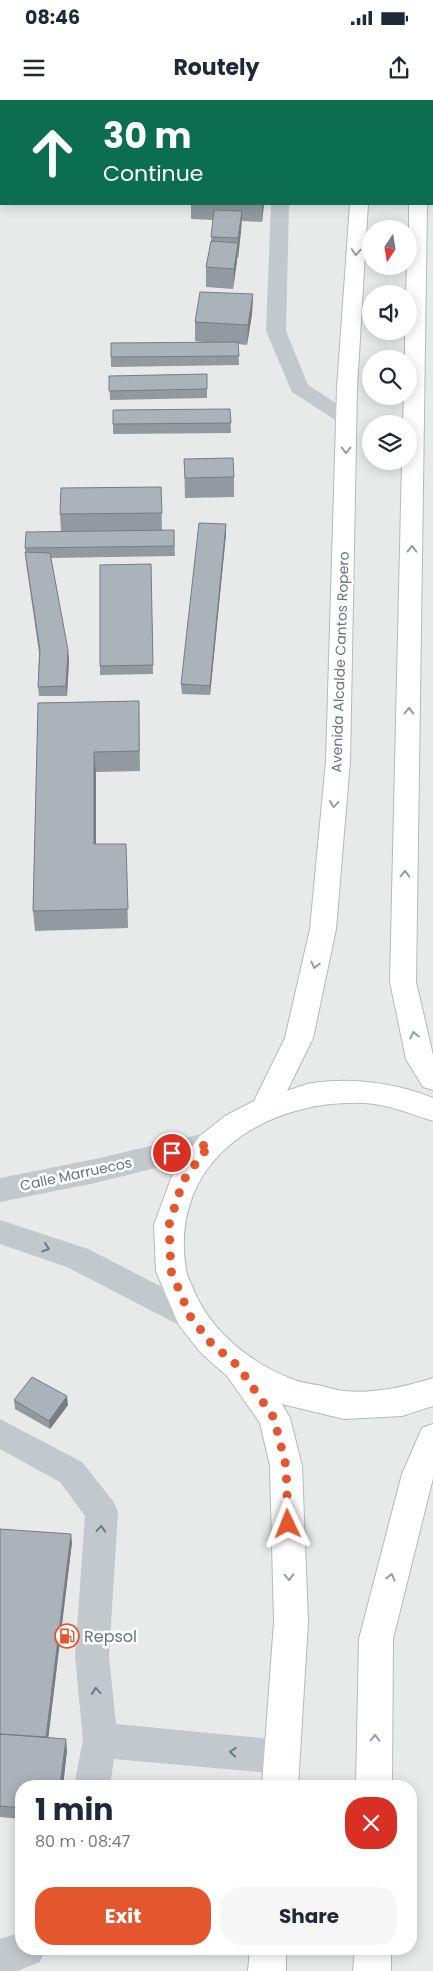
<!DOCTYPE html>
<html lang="en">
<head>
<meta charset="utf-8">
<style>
	:root { --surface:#fff; --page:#f6f6f7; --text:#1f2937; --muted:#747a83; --accent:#e4572e }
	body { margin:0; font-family:Poppins,sans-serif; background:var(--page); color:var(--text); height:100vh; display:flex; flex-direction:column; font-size:19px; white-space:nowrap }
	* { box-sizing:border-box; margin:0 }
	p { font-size:16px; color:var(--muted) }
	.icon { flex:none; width:28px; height:28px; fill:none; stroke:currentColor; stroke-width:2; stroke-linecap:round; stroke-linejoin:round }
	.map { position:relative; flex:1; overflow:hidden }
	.drawer { position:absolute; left:15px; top:1680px; width:402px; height:175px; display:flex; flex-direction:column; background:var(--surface); border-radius:20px; box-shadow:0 2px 12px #0003 }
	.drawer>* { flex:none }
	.hud { position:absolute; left:0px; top:0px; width:434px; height:105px; box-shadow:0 2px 12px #0003; background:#0b6e4f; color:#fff; overflow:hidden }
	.needle { width:32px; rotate:192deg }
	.fabs { position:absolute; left:362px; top:120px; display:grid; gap:10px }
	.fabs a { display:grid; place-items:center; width:55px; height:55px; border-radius:50%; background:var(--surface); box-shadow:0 2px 12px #0003; font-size:25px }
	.pin { position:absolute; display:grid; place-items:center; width:42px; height:42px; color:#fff; margin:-21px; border:2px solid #fff; border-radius:50%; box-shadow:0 1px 5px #0007 }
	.me { position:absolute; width:55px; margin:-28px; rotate:358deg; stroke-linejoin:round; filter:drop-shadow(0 0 4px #0008) }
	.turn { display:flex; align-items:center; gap:18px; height:105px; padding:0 20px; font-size:22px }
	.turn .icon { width:65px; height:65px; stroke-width:2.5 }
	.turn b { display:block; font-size:35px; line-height:42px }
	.round { display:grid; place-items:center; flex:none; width:52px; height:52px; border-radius:20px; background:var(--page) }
	.head { display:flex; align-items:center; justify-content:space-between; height:85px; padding:0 20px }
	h1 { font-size:30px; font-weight:700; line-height:38px }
	.primary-button { display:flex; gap:10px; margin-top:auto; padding:10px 20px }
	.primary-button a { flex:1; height:58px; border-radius:20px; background:var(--accent); color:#fff; font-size:20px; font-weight:700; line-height:58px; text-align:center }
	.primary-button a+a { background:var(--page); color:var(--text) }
	.status { display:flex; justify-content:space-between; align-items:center; height:35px; padding:0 25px; background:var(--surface); direction:ltr }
	.status svg { height:14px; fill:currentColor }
	header { display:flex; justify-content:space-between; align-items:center; height:65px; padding:0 20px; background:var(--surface); font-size:22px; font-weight:700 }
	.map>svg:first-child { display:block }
</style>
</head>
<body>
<div class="status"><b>08:46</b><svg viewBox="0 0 49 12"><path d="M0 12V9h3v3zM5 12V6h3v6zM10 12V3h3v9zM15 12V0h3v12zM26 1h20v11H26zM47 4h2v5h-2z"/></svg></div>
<header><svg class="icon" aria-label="menu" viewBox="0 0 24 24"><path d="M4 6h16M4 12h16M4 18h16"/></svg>Routely<svg class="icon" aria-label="share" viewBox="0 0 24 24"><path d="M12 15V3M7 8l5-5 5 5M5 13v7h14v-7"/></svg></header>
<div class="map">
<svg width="433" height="1871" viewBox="0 0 433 1871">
	<rect width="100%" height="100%" fill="#fafaf8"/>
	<!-- built -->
	<path fill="#e8e9e9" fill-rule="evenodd" d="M0,0H433V1871H0ZM1,1H432V104H1ZM371,129H409V166H371ZM371,194H409V231H371ZM371,259H409V296H371ZM371,324H409V361H371ZM21,1686H411V1849H21Z"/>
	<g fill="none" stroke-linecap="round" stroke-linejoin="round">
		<!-- major casing -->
		<g stroke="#b5babe" stroke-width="2">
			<path id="major" d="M356,0H374V1H356Z
				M410,0H428V1H410Z
				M350,104H368L357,288L350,661L336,829L313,938L287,991C296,988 305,984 313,983C352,977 397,983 433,998V1021C411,1014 387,1004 364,1003C265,999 168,1060 186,1170C187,1177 192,1184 194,1191C212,1232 250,1263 292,1279C301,1283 312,1284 322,1286C329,1288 337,1290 344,1291C373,1294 405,1287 433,1278V1306L402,1316L344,1319L282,1304L290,1318L302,1366L308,1522L298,1686H262L274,1522L270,1366L260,1323L227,1276L200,1252L179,1225L175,1216L156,1171L154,1125L173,1073L200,1036L225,1016L254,1001L285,938L310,829L326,661L337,288Z
				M409,104H427L416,882L433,955V990L423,987L406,959L390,882L402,361H409V324H403L404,296H409V259H405V231H409V194H406L407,166H409Z
				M433,1324V1378L393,1539L392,1686H356L359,1539L402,1374L422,1328Z
				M250,1849H286V1871H248Z
				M355,1849H391V1871H353Z"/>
		</g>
		<!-- minor -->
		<path fill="#c3c8cc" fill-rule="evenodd" d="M281,0H299V1H281Z
			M271,104H289L286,231L308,285L354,315L358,319L354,323L347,325L340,323L292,292L266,231Z
			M210,1032L220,1036L224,1044L220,1052L95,1083L0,1102V1078L95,1059Z
			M0,1120L88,1149L201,1207L205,1216L201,1225L190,1229L179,1225L67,1167L0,1144Z
			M0,1319L82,1362L113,1401L118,1412L109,1556L116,1624L282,1640L294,1645L300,1657L294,1669L282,1674L114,1659L110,1686H74L83,1640L75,1556L85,1416L60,1382L0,1349Z
			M21,1832V1849H45L40,1862L17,1871H0V1839Z"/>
		<!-- major -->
		<use href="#major" fill="#fff" fill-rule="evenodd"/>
	</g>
	<!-- wall -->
	<path fill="#929a9f" d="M191,104H264L262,122L242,121L241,131L238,158H237L233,189L206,187V167L211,141L213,120L191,119Z
		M253,194L252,214L247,245L238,244L239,265L111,267V257L202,242L195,241V222Z
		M109,276L207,289V298L110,300Z
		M230,309L231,333L113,334V324Z
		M184,359L234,377V397L185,398Z
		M161,387L162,430H174L175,456L51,458L69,560L67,596H39L38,587L39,553L26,462L25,448L61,432L60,414Z
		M226,424V434L210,595L182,594L181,584Z
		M151,464L153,574L100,575V566Z
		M139,601L140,671L96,672V744H126L128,828L35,831L33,811L38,603Z
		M14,1300L68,1305L50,1329L15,1309Z
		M0,1429L72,1442L48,1637L67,1650L63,1686H21V1719L0,1717Z"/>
	<!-- shaded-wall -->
	<path fill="#777d82" d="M262,104H264L262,122Z
		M242,111L241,131L238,158V138Z
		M238,143L237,162L233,189L234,169Z
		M253,194L252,214L247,245L248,225Z
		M226,424V434L210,595V586Z
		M68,550L69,560L67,596L66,586Z
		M94,652L96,672V764L94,744Z
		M67,1296L68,1305L50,1329L49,1321Z
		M71,1434L72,1442L47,1649L46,1642Z
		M66,1639L67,1650L63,1686H60Z"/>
	<!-- building -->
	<path fill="#aab3b9" stroke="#777d82" d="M206,0H274V1H206Z
		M214,110L242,111L238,138L211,137Z
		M211,141L238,143L234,169L206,167Z
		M200,192L253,194L248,225L195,222Z
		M238,242L239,256L111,257V243Z
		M207,274V289L109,291V276Z
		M230,309L231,323L113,324V310Z
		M233,358L234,377L185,378L184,359Z
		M161,387L162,413L60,414L61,388Z
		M199,423L226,424L210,586L181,584Z
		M174,430V446L25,448L26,432Z
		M25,452L50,453L68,550L66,586L38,587L40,550Z
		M151,464L153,565L100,566V465Z
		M139,601V651L94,652V744H126L128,809L33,811L38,603Z
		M32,1277L67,1296L49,1321L14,1300Z
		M0,1429L71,1434L46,1637L0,1634Z
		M0,1634L66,1639L60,1686H21V1708L0,1706Z"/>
	<!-- one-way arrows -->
	<defs><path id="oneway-chevron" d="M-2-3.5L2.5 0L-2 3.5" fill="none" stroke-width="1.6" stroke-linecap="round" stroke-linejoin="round" transform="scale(1.25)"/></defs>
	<g stroke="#939fa8">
		<use href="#oneway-chevron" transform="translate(356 152) rotate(94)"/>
		<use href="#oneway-chevron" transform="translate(346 350) rotate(91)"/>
		<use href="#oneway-chevron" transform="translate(412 449) rotate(-89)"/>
		<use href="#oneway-chevron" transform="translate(409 611) rotate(-89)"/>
		<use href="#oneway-chevron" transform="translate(334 704) rotate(95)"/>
		<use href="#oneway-chevron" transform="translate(405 774) rotate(-89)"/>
		<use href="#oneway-chevron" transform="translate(315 865) rotate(103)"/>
		<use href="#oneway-chevron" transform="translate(414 935) rotate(-102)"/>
		<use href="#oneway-chevron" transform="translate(289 1477) rotate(88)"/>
		<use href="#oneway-chevron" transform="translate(391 1477) rotate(-76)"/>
		<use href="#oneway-chevron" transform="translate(375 1638) rotate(-89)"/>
	</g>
	<g stroke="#6a7a87">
		<use href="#oneway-chevron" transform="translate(46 1148) rotate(19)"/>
		<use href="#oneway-chevron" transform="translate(101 1429) rotate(-86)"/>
		<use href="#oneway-chevron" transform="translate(96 1591) rotate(-95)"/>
		<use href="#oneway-chevron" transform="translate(233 1652) rotate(-175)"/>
	</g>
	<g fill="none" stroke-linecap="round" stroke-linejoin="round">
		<!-- route -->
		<path stroke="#e4572e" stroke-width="9" stroke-dasharray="0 16.2" d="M172,1053L210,1044L183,1081L169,1125L171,1171L190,1216L211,1243L238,1266L274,1318L286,1366L288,1424"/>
	</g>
	<!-- icons -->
	<defs>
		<g id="fuel-ring" transform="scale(1.25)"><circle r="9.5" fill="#fff" stroke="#e4572e" stroke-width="1.5"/><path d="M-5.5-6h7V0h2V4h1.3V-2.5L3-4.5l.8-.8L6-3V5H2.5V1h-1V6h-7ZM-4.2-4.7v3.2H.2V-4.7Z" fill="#e4572e"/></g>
	</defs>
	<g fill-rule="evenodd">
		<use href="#fuel-ring" x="67" y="1536"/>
	</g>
	<g text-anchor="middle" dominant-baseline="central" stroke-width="5" stroke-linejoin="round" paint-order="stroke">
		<!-- street labels -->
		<g font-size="14" fill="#657683" stroke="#fff">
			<text transform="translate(340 562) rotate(-88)">Avenida Alcalde Cantos Ropero</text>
			<text transform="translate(76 1074) rotate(-12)">Calle Marruecos</text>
		</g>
		<!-- near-poi labels -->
		<g font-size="16" fill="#657683" stroke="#fff" text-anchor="start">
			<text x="84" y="1536">Repsol</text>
		</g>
	</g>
</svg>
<div class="fabs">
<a><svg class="needle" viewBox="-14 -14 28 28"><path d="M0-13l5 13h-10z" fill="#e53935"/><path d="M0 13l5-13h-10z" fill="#747a83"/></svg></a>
<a><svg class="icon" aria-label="sound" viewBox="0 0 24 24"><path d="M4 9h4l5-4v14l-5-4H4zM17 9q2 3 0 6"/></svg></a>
<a><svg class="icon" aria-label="search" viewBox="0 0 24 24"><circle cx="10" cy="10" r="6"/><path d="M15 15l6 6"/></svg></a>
<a><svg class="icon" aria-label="layers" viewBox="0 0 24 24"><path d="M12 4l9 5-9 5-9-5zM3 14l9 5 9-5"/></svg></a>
</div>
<div class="pin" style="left:172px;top:1053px;background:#d93025"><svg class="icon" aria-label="arrive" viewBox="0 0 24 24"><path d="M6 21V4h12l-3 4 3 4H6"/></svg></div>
<svg class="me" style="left:288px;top:1424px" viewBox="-20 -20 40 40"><path d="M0-17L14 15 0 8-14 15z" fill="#e4572e" stroke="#fff" stroke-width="4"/></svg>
<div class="hud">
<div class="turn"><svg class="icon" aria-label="ahead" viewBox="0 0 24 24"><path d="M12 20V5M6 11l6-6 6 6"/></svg><div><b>30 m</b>Continue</div></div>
</div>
<section class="drawer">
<div class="head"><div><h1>1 min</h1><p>80 m · 08:47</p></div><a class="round" style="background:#d93025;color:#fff"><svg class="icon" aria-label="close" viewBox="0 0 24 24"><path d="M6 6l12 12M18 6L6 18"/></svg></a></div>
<div class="primary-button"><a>Exit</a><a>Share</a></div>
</section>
</div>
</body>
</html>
